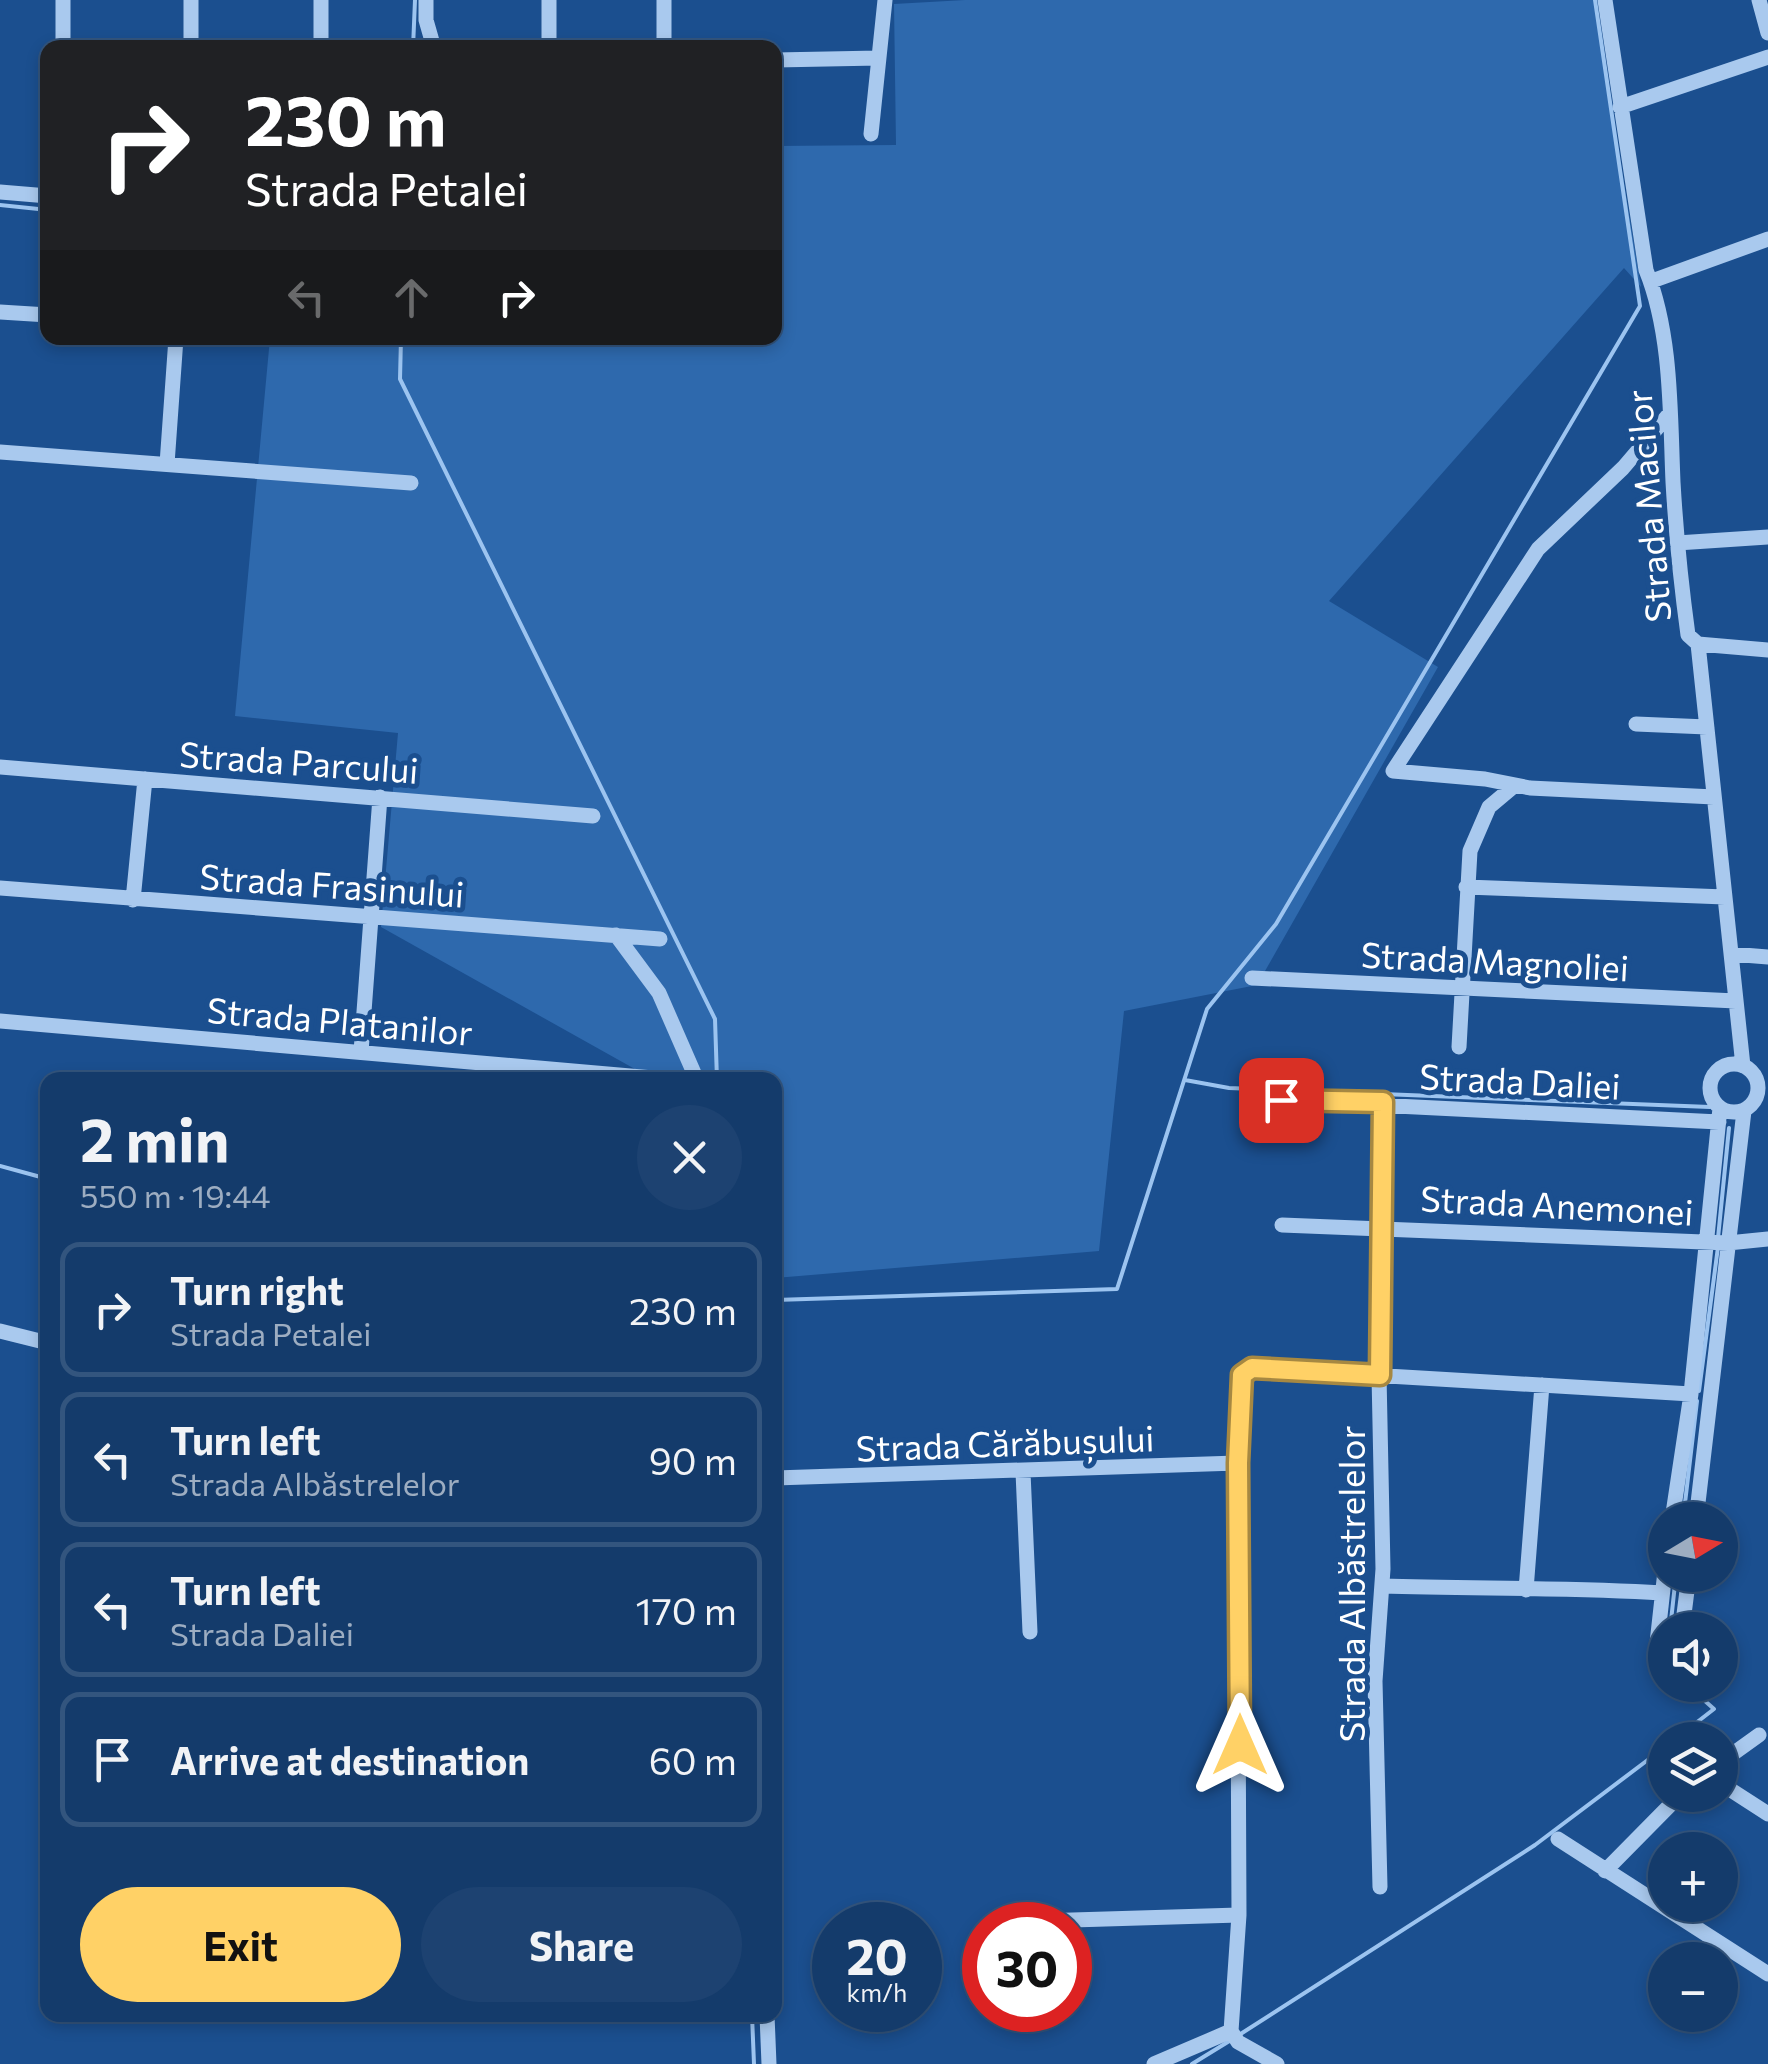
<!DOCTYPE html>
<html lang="en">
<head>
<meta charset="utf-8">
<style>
	:root { --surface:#143b6b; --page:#1d4271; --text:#f1f3f6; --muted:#9dadc1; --line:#33557e; --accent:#ffd166 }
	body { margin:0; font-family:Commissioner,sans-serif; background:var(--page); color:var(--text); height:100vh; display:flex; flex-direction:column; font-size:38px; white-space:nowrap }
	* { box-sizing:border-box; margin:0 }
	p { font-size:32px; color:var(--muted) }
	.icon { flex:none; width:55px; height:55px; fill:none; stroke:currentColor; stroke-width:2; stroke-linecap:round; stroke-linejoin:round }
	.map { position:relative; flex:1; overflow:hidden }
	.sheet { position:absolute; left:40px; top:1072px; width:742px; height:950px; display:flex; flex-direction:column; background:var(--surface); border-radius:20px; box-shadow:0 5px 15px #0003,0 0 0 2px var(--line) }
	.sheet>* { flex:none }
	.banner { position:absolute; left:40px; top:40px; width:742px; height:305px; border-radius:20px; box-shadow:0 5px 15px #0003,0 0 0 2px var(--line); background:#202124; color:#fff; overflow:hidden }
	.needle { width:65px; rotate:80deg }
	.buttons { position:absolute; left:1648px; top:1502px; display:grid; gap:20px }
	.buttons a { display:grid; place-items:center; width:90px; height:90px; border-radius:50%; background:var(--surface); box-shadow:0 5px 15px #0003,0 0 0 2px var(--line); font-size:50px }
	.speed { position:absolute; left:812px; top:1902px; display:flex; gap:20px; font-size:50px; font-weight:700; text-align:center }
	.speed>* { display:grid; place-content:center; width:130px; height:130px; border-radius:50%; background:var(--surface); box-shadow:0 5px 15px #0003,0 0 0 2px var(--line); line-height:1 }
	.speed small { font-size:25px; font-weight:400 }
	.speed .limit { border:15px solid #d22; background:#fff; color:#111 }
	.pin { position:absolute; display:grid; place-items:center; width:85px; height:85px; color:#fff; margin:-42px; border-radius:20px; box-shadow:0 5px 15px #0006 }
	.me { position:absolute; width:110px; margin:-55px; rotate:0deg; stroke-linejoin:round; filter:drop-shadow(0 0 8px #0008) }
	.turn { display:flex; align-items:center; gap:35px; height:210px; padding:0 40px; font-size:45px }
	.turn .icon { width:130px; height:130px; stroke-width:2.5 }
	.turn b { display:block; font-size:70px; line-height:85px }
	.lanes { display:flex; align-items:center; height:95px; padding:0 40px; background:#0003; justify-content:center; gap:50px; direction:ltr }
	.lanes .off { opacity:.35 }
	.round { display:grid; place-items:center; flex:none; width:105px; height:105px; border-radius:52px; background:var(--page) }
	.headline { display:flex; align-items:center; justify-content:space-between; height:170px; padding:0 40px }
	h1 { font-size:60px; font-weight:700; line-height:75px }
	.cta { display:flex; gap:20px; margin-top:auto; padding:20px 40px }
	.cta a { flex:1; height:115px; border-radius:60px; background:var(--accent); color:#111; font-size:40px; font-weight:700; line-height:115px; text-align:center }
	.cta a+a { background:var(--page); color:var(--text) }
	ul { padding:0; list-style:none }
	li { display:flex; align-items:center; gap:30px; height:135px; margin:0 20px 15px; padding:0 20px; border:5px solid var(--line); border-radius:20px }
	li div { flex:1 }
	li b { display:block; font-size:38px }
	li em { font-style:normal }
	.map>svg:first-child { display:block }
</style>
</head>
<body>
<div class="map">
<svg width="1768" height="2064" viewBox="0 0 1768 2064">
	<rect width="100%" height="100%" fill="#1b4f8f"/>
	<!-- green -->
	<path fill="#2e69ad" d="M965,0H1594L1641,287L1624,268L1329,601L1438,667L1257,985L1124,1011L1099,1251L775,1278V1080H644L642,1073L381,927L398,733L235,716L270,338H775V146L896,145L894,4Z"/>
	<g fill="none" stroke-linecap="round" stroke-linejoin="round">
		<!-- stream -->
		<path stroke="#9cc4f0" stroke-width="4" d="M413,48L415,0
			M0,205L48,210
			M401,338L400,379L715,1019L717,1080
			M1185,1080L1229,1088L1710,1107
			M0,1166L48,1179
			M1718,1238L1729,1128
			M775,1300L1117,1289L1207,1009L1276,924L1640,306L1595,0
			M1699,1391L1718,1247
			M1683,1520L1697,1401
			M1670,1630L1676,1575
			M1674,1740L1714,1709L1687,1685
			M752,2015L754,2064
			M1239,2035L1535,1845L1665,1747
			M1192,2064L1231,2040"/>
		<!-- minor -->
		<path stroke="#a9c9ee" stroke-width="15" d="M426,0V20L434,48
			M1605,0L1646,270C1672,334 1670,414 1673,482C1676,534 1681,584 1688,635L1698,644L1743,1066
			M1759,0L1768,33
			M63,48V0
			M191,48V0
			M321,48V0
			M549,48V0
			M664,48V0
			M775,60L879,58
			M1620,107L1768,57
			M871,134L885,0
			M0,192L48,196
			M1652,281L1768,239
			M0,312L48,315
			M1670,413L1623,468L1538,549L1393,771L1485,779L1530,788L1714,797
			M0,452L411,483
			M167,464L176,338
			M1677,543L1768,537
			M1698,644L1768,650
			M1636,724L1707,727
			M0,767L593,816
			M1466,887L1725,897
			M0,888L660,939
			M133,900L145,779
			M616,935L659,993L697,1080
			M1731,954L1768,957
			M1252,978L1736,1001
			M0,1021L676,1080
			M1459,1047L1470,851L1489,807L1514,786
			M361,1052L380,797
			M1710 1088a24 24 0 1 1 48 0a24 24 0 1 1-48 0Z
			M1257,1099L1719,1122
			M1282,1225L1728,1243L1768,1239
			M0,1331L48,1343
			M1023,1472L1030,1632
			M775,1478L1237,1463
			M1672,1520L1691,1394L1720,1108
			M1696,1520L1744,1111
			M1665,1571L1655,1661L1665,1658
			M1382,1586C1476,1589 1569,1587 1662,1593
			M1526,1590L1542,1385
			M1682,1630L1689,1575
			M1720,1763L1759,1735
			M1720,1783L1768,1814
			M1558,1839L1768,1974
			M1605,1871L1680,1795
			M1380,1887L1375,1681L1383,1569L1379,1375L1383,1101
			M1039,1921L1239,1915
			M767,2015L769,2064
			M1231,2031L1239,1915L1237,1463L1242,1375L1252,1368L1691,1394
			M1231,2031L1238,2042L1277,2064
			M1154,2064L1231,2031"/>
	</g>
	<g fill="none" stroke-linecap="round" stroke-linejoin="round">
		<!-- route casing -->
		<g stroke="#a68842" stroke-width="25">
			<path id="route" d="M1240,1745L1238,1463L1242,1375L1252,1368L1380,1375L1383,1102L1281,1100"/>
		</g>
		<!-- route -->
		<use href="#route" stroke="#ffd166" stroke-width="18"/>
	</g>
	<g text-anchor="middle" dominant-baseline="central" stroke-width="10" stroke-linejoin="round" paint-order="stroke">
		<!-- street labels -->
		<g font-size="35" fill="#fff" stroke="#1b4f8f">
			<text transform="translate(1647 506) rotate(-95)">Strada Macilor</text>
			<text transform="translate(299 761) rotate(4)">Strada Parcului</text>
			<text transform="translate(332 884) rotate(4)">Strada Frasinului</text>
			<text transform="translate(1495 960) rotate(3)">Strada Magnoliei</text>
			<text transform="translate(340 1020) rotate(5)">Strada Platanilor</text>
			<text transform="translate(1520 1080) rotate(3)">Strada Daliei</text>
			<text transform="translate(1557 1204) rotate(3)">Strada Anemonei</text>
			<text transform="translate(1005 1442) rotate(-2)">Strada Cărăbușului</text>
			<text transform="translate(1350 1584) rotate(-90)">Strada Albăstrelelor</text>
		</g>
	</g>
</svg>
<div class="buttons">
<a><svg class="needle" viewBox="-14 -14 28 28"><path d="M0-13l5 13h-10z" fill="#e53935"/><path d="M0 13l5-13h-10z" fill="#9dadc1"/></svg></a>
<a><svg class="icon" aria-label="sound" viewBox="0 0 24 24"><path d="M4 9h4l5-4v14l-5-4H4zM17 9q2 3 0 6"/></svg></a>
<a><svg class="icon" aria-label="layers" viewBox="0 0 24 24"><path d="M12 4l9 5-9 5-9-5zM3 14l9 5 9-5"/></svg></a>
<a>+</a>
<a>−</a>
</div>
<div class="speed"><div>20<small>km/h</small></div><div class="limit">30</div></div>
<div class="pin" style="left:1281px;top:1100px;background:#d93025"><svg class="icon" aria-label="arrive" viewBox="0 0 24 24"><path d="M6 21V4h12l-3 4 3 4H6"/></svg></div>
<svg class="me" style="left:1240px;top:1745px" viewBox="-20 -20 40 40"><path d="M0-17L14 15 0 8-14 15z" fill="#ffd166" stroke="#fff" stroke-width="4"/></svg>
<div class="banner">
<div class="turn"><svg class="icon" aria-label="right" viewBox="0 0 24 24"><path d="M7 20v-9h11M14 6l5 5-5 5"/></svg><div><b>230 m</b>Strada Petalei</div></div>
<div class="lanes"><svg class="icon off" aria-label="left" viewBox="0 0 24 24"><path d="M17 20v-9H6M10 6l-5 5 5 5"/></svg><svg class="icon off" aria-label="ahead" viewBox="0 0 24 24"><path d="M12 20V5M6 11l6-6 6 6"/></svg><svg class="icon" aria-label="right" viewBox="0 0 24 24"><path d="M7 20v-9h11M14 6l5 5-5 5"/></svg></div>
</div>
<section class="sheet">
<div class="headline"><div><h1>2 min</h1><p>550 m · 19:44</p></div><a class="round"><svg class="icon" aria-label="close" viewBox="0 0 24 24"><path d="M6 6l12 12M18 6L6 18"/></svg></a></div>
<ul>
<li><svg class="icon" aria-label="right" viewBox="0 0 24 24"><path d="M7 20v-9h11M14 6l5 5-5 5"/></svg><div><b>Turn right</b><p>Strada Petalei</p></div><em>230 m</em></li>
<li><svg class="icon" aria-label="left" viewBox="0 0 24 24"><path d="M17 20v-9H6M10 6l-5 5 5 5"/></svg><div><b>Turn left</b><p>Strada Albăstrelelor</p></div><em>90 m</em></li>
<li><svg class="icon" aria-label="left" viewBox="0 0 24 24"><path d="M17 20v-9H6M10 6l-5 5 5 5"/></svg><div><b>Turn left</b><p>Strada Daliei</p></div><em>170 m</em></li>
<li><svg class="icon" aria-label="arrive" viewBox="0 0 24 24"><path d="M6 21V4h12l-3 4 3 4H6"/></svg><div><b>Arrive at destination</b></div><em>60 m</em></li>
</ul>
<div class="cta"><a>Exit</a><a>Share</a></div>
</section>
</div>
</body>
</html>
